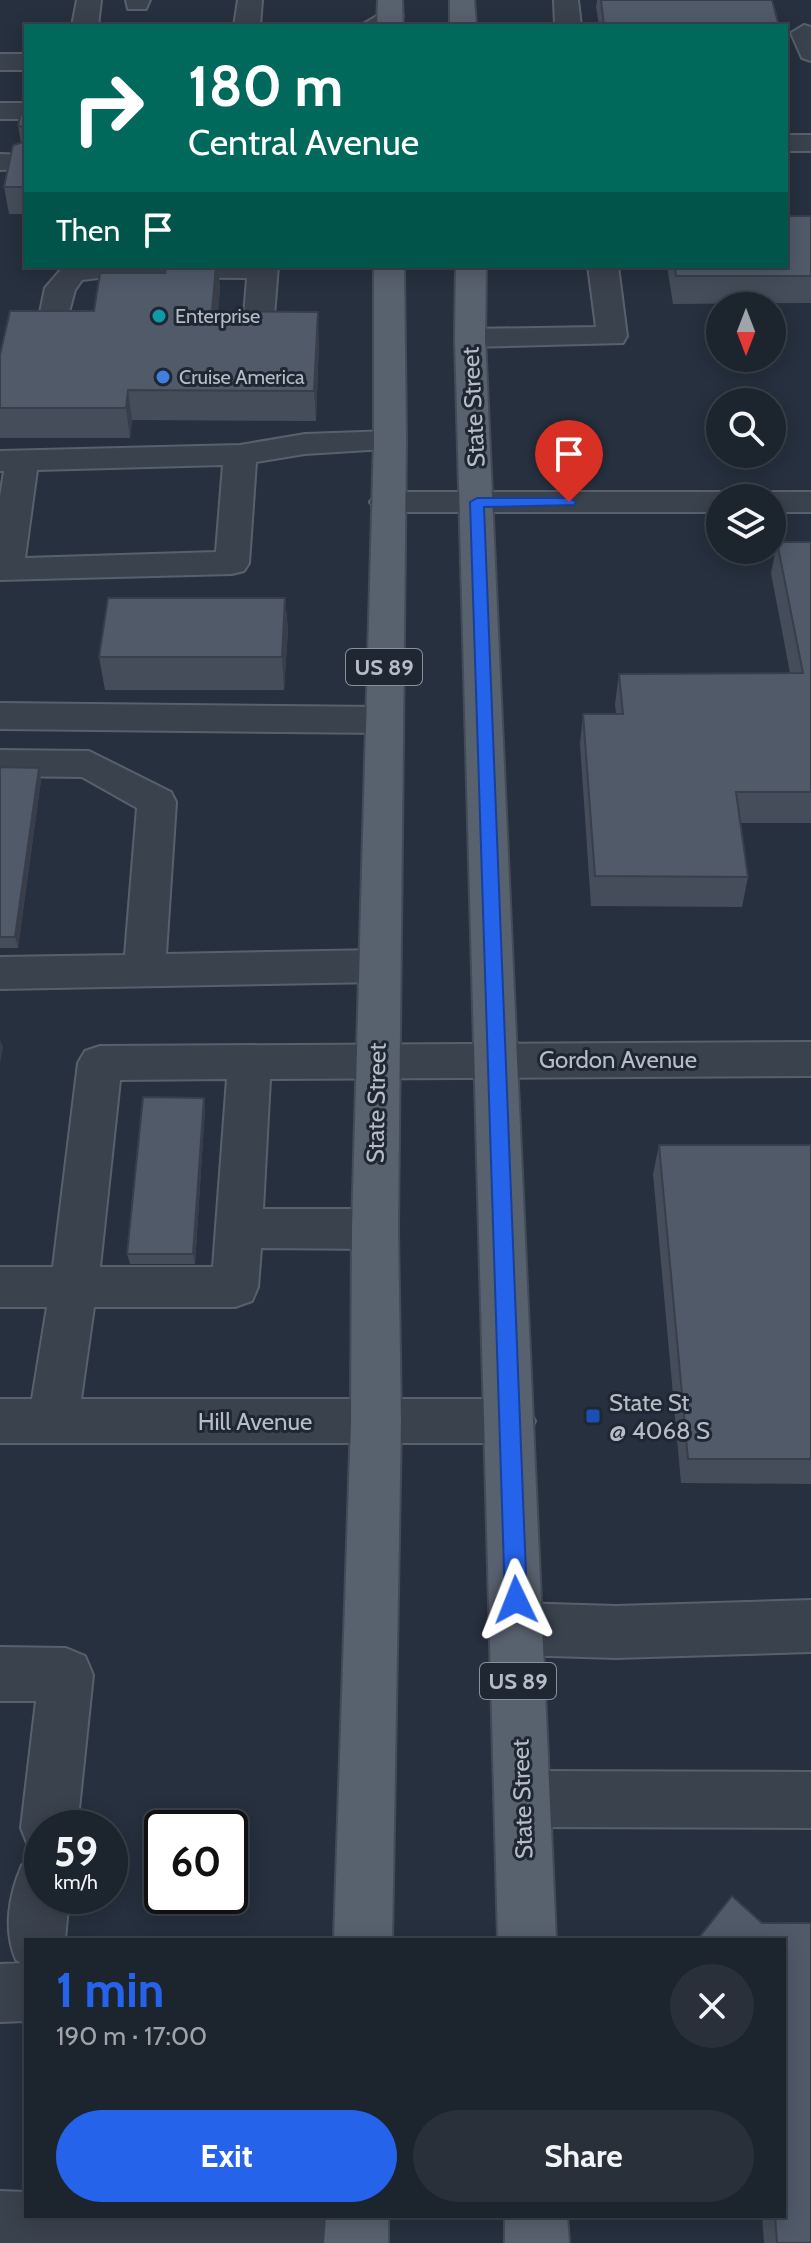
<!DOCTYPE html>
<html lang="en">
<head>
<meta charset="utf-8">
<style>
	:root { --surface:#1c242e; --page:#29303a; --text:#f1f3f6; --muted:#a0a4aa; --line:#3a414a; --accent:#2563eb }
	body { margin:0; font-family:Cabin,sans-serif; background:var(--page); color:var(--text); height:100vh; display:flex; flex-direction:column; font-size:30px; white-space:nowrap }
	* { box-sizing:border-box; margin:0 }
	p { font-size:26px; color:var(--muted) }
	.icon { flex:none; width:44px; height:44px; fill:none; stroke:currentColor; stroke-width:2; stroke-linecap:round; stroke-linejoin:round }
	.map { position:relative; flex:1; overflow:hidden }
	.details { position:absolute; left:24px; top:1938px; width:762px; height:280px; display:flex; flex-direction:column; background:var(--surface); border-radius:0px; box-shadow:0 4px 20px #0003,0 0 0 2px var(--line) }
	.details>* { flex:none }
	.top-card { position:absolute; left:24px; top:24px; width:764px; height:244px; border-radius:0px; box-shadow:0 4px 20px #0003,0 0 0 2px var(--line); background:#00695c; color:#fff; overflow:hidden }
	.needle { width:52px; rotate:180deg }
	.fabs { position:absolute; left:706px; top:292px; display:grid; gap:16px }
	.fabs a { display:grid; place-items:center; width:80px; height:80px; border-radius:50%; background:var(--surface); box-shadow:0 4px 20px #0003,0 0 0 2px var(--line); font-size:40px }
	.speed { position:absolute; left:24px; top:1810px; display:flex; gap:16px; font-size:40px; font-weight:700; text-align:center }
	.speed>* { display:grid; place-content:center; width:104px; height:104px; border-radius:50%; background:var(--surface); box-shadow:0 4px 20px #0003,0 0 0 2px var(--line); line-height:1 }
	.speed small { font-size:20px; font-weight:400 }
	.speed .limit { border:4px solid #111; border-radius:12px; background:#fff; color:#111 }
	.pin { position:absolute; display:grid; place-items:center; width:68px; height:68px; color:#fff; margin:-82px -34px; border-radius:50% 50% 50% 0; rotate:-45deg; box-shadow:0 0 8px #0007 }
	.pin .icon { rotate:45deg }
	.me { position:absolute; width:88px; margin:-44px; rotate:358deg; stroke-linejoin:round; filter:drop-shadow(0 0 6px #0008) }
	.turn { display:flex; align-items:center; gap:28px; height:168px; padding:0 32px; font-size:36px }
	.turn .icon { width:104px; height:104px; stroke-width:2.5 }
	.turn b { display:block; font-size:56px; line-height:68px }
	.then { display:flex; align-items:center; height:76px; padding:0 32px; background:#0003; gap:16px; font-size:30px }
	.round { display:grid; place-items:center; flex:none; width:84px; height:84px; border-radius:42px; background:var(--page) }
	.overview { display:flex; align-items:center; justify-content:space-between; height:136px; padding:0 32px }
	h1 { font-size:48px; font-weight:800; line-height:60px; color:var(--accent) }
	.cta { display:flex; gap:16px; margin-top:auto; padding:16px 32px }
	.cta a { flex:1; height:92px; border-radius:48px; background:var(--accent); color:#fff; font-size:32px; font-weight:800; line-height:92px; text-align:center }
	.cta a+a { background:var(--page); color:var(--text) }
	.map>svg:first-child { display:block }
</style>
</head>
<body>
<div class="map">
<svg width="811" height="2243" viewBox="0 0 811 2243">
	<rect width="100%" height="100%" fill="#26303e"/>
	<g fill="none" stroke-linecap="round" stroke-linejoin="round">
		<!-- minor casing -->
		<g stroke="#58606c" stroke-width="4">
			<path id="minor" d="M77,0H101L98,26H72Z
				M126,0H150L146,9H128Z
				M238,0H262L260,26H234Z
				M554,0H578L581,26H555Z
				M390,8L399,11L403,16C393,30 376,26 360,26Z
				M804,25L811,27V61L802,58L791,33Z
				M0,54H26V70H0Z
				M0,103H26V119H0Z
				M786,135H811V151H786Z
				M0,154L26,155V169L0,170Z
				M278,266L273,329L269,335H247L243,329L247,278L107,277L82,280L75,290L62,338H40L36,332L45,288L63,267Z
				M588,266H618L627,336L623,343L470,347L459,345L455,338L459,331L470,329L596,327Z
				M390,431L401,434L406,441L401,448L305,454L256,462L249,563L244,571L232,574L0,580V497L4,471H0V451L240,445L305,434ZM223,465L216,552L25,558L37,470Z
				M387,492H720L734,498H720V512H387L375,509L370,502L375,495Z
				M772,492H811V512H772V498H758Z
				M0,703L383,707L396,711L402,720L396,729L383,733L0,729Z
				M0,750L89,751L171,792L176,802L166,954L379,950L394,955L400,966L394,977L379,982L0,989V957L125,955L137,808L82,777L0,776Z
				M811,1042V1076L270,1079L263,1209H375L391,1215L398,1229L391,1243L375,1249L261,1248L258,1287L252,1301L235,1307H94L81,1399H510L527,1405L535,1421L527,1437L510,1443H0V1399H32L47,1307H0V1267H53L78,1063L85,1051L100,1046ZM227,1079L213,1267H100L120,1080Z
				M811,1600V1652L616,1658L517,1655L498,1647L491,1629L498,1611L517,1603L616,1606Z
				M0,1647L66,1648L85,1656L93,1675L77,1828H42V1853L29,1848L21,1828L36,1701H0Z
				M522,1771L811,1772V1828L522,1827L502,1819L494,1799L502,1779Z
				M42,1857V1896H69L65,1940H26V2021L0,2022V1964L21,1963L16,1960C3,1930 9,1895 22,1865Z
				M0,2191L26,2192V2216H380L387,2235L384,2243H0Z"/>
		</g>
		<!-- major casing -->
		<g stroke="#434b57" stroke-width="4">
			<path id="major" d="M378,0H402L403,26H377Z
				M450,0H474L476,26H450Z
				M374,266H404L406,441L398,1229L401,1421L392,1940H334L351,1421L352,1229L374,441Z
				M456,266H486L485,338L556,1940H498L455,338Z
				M326,2216H388V2243H324Z
				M505,2216H567L569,2243H505Z"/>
		</g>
		<!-- minor -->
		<use href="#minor" fill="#3a424e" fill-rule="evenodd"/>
		<!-- major -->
		<use href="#major" fill="#58616e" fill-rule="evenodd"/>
	</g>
	<!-- wall -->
	<path fill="#454d5a" d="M597,0H601L779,26H599L596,7Z
		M26,109V214H9L4,187L21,143L18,125Z
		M811,216V303L673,304L667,266H786Z
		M166,266H218L220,289L218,311L319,341L316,421L132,420L130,438H0V355L94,311L165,273Z
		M777,542H811V823H741L748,877L742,907L591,906L580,744L583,714H616L615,704L619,674L790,673L771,573Z
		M285,598L288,631L284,690H105L99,657Z
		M0,767L41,780L18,948H0Z
		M204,1098L205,1109L195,1264H130L127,1254Z
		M659,1145H811V1484L681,1483L653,1174Z
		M762,1923L811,2243H764L762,2216H784Z"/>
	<!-- shaded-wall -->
	<path fill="#383f4a" d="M216,266H218L220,289L215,341L212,311Z
		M318,312L319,341L316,421L314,391Z
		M128,390L132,420L130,438L126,408Z
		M285,598L288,631L284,690L282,657Z
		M39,768L41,780L18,948L15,937Z
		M0,1039L3,1048L0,1064Z
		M204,1098L205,1109L195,1264L193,1254Z"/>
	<!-- building -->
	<path fill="#505a69" stroke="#383f4a" stroke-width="2" d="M601,0H772L779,26H604Z
		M22,109H26V187H4L13,145L24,142V128L18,125Z
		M786,216H811V276H676L675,266H786Z
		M166,266H216L212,311L318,312L314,391L128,390L126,408H0V355L10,311H94L100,273H165Z
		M777,542H811V792H736L748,877L595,876L583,714H623L619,674L803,673Z
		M108,598H285L282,657H99Z
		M0,767L39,768L15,937H0Z
		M143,1097L204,1098L193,1254H127Z
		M659,1145H811V1459H688Z
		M732,1896L762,1923H811V2243H777L775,2216H784V1940H697Z"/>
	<!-- route -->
	<path fill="#2563eb" stroke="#184099" stroke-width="2" d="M569,498L576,502L574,505L484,507L527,1600L524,1607L516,1610L508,1607L505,1600L470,502L477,498Z"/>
	<!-- markers -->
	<circle fill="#0f9aa8" stroke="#1f2733" stroke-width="3" cx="159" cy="316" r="8"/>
	<circle fill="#3f7fe0" stroke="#1f2733" stroke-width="3" cx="163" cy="377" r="8"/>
	<rect fill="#1a4fb4" stroke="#1f2733" stroke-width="3" x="585" y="1408" width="16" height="16" rx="4"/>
	<g text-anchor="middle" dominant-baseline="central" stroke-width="6" stroke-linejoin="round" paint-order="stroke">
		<!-- far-poi labels -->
		<g font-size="20" fill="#b6bdc9" stroke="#1f2733" text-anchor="start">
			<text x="175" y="316">Enterprise</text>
			<text x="179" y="377">Cruise America</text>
		</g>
		<!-- shield labels -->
		<g fill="#1f2733" stroke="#89909c" stroke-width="2">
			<rect x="346" y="649" width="76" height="36" rx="6"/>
			<rect x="480" y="1663" width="76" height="36" rx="6"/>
		</g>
		<g font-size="22" font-weight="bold" fill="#b6bdc9">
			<text x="384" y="667">US 89</text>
			<text x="518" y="1681">US 89</text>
		</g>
		<!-- street labels -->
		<g font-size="24" fill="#b6bdc9" stroke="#1f2733">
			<text transform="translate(473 407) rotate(-93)">State Street</text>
			<text x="618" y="1059">Gordon Avenue</text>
			<text transform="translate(376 1103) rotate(-89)">State Street</text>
			<text x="255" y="1421">Hill Avenue</text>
			<text transform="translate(522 1799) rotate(-92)">State Street</text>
		</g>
		<!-- poi labels -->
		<g font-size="24" fill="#b6bdc9" stroke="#1f2733" text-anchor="start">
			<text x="609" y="1402">State St<tspan x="609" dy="28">@ 4068 S</tspan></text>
		</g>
	</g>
</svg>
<div class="fabs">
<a><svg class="needle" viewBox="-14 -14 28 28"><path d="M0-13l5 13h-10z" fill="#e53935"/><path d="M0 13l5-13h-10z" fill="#a0a4aa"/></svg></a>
<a><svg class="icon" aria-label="search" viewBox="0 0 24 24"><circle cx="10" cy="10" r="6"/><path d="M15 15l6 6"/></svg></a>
<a><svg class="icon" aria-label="layers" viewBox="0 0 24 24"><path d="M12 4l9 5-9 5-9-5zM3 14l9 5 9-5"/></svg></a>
</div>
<div class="speed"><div>59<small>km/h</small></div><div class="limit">60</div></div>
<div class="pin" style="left:569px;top:502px;background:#d93025"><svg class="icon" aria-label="arrive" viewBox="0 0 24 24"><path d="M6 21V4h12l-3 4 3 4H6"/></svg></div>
<svg class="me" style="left:516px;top:1600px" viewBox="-20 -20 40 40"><path d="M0-17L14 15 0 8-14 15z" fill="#2563eb" stroke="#fff" stroke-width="4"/></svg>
<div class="top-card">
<div class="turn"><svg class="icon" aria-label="right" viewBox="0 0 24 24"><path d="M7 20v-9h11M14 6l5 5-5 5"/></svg><div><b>180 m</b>Central Avenue</div></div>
<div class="then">Then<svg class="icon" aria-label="arrive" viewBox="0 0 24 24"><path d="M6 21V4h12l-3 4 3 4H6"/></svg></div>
</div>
<section class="details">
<div class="overview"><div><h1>1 min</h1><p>190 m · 17:00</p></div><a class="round"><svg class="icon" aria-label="close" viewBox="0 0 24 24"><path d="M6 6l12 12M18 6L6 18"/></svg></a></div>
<div class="cta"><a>Exit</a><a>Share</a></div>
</section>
</div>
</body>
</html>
